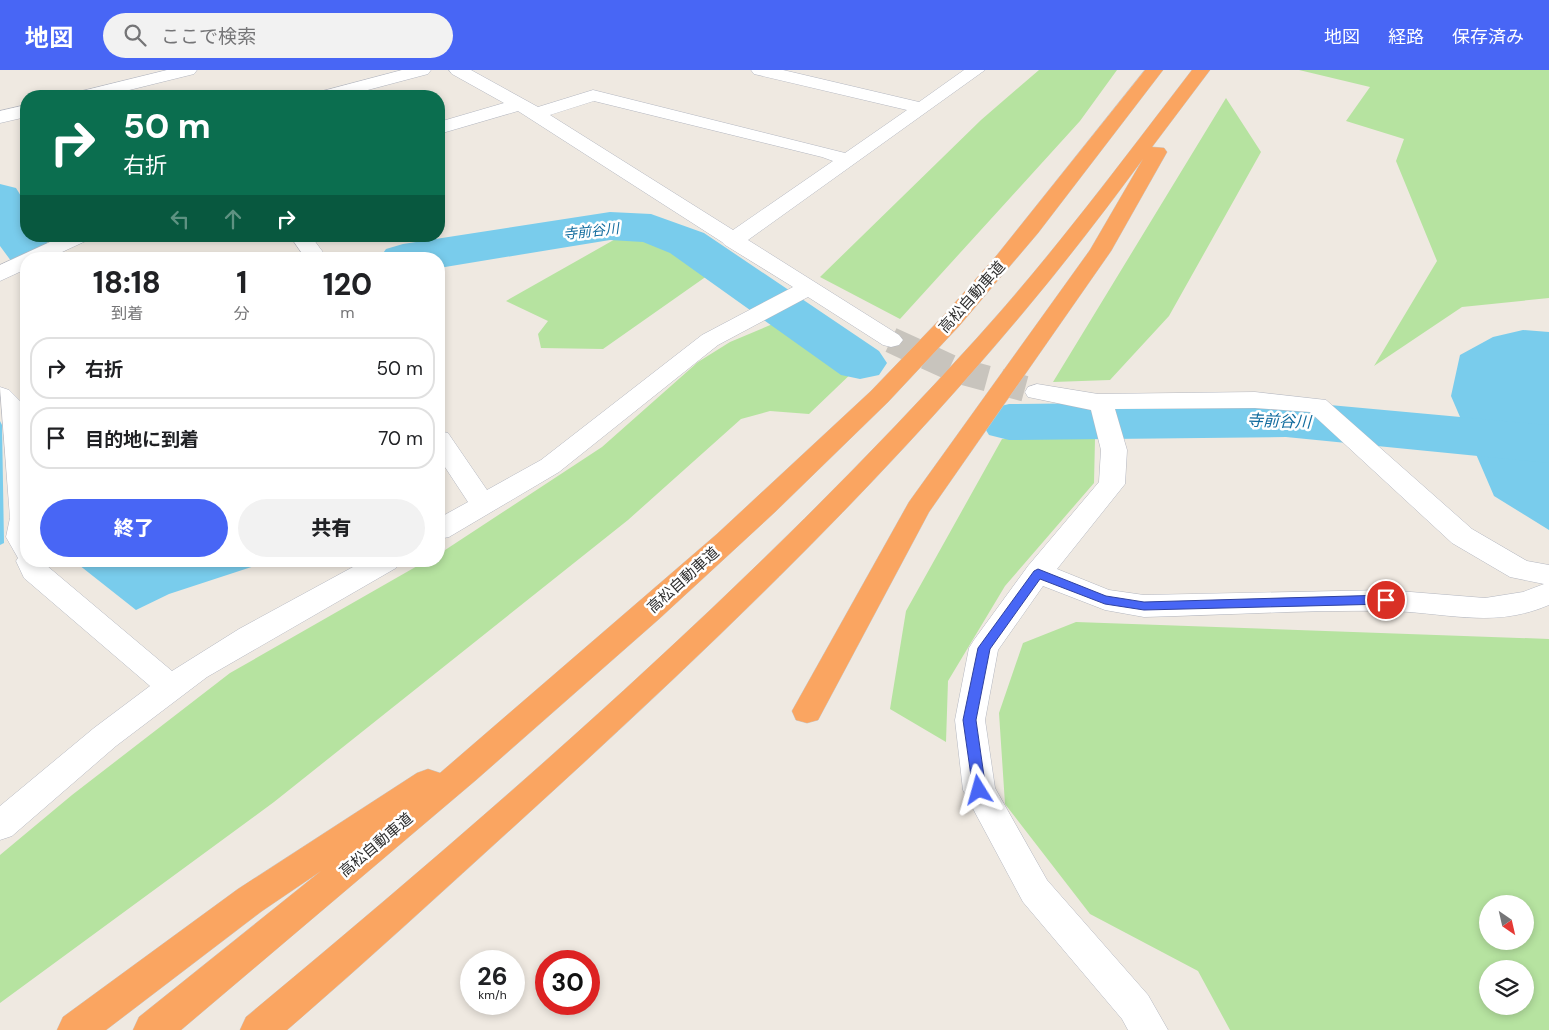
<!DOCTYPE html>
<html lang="ja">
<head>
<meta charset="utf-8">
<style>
	:root { --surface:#fff; --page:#f2f2f2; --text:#202124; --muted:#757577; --line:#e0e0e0; --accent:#4866f5 }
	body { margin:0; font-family:"DM Sans","Noto Sans JP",sans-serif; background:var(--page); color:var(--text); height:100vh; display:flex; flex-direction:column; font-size:19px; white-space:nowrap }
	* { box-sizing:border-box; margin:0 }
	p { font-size:16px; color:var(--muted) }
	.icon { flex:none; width:28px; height:28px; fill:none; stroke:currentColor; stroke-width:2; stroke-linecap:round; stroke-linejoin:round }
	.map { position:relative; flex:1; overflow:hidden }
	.side { position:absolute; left:20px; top:182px; width:425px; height:315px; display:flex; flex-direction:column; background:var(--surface); border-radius:20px; box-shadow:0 2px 8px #0003 }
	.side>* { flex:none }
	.banner { position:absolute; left:20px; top:20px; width:425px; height:152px; border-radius:20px; box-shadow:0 2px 8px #0003; background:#0b6e4f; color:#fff; overflow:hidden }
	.needle { width:32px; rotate:146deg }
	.controls { position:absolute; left:1479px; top:825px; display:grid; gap:10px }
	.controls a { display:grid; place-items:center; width:55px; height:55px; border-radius:50%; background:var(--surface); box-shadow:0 2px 8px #0003; font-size:25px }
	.speed { position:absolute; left:460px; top:880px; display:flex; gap:10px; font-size:25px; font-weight:700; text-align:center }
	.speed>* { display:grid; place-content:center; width:65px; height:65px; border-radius:50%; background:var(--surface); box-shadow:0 2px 8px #0003; line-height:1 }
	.speed small { font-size:12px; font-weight:400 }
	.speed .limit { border:8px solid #d22; background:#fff; color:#111 }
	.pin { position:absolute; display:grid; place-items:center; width:42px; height:42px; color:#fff; margin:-21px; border:2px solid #fff; border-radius:50%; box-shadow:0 1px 5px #0007 }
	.me { position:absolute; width:55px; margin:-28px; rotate:352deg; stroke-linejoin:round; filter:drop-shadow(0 0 4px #0008) }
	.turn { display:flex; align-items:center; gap:18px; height:105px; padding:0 20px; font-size:22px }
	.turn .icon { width:65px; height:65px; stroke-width:2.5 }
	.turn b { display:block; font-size:35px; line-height:42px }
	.lanes { display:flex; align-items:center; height:48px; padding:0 20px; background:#0003; justify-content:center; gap:25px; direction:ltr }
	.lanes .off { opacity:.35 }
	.eta { display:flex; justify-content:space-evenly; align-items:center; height:85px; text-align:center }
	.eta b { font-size:30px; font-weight:800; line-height:35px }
	.action { display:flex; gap:10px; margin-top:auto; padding:10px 20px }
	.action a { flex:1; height:58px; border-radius:30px; background:var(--accent); color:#fff; font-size:20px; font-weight:800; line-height:58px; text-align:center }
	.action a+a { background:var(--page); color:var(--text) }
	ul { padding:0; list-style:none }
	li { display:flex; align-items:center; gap:15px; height:62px; margin:0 10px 8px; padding:0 10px; border:2px solid var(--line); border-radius:20px }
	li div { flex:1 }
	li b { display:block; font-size:19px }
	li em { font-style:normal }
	header { display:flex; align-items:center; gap:30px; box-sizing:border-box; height:70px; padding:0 25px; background:var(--accent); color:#fff }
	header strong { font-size:24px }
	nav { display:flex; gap:28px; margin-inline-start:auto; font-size:18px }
	.search { width:350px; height:45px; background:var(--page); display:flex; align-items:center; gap:12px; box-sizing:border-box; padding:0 18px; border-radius:28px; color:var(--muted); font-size:19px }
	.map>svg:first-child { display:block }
</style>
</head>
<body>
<header>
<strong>地図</strong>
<div class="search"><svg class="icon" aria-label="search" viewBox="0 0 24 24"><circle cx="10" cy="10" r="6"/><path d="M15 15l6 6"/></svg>ここで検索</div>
<nav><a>地図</a><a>経路</a><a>保存済み</a></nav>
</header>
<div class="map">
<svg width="1549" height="960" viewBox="0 0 1549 960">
	<rect width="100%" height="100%" fill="#efe9e1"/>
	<!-- green -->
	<path fill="#b6e3a0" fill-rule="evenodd" d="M1039,0H1117L1080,51L900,249L820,207L981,50Z
		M1299,0H1549V228L1462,237L1374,296L1437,191L1396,91L1404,69L1346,51L1370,17Z
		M1226,28L1261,82L1169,246L1110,310L1053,312Z
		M626,163L656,167L714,201L603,279L541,278L538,264L548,251L506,231Z
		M775,253L857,298L809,344L770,341L741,349L628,450L274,732L0,933V785L72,725L230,603L426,491H439V484L602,377L698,292L730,272Z
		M1002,369H1095L1094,413L1005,516L948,611L946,672L890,639L906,541Z
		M1076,552L1549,569V960H1230L1198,901L1090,844L1005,734L999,643L1023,573ZM1488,834H1525V871H1488ZM1488,899H1525V936H1488Z"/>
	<!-- water -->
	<path fill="#79ccec" d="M1523,260L1549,262V460L1494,426L1451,326L1460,285L1493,267Z
		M0,351L2,355L4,473L0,475Z
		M84,491H270L169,524L136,540L79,495Z"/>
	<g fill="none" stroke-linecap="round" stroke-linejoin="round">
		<!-- river -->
		<path fill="#79ccec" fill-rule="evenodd" d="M0,114L16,118L26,134V166H43L58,189H26V202L17,199L0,176Z
			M610,142L651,144L704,163L879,281L887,293L879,305L860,309L841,305L670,183L643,172L610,170L439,198V189H379L386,179L403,174Z
			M1286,331L1549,355V393L1286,367L1009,370L989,365L981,352L989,339L1009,334Z"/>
		<!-- minor-tunnel -->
		<path stroke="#c8c4bd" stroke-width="26" stroke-dasharray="26 13" stroke-linecap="butt" d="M891,270L956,300L1037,322"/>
		<!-- minor casing -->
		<g stroke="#b4b7c0" stroke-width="1">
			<path id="minor" d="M402,0H431L428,4L345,26H316L319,22Z
				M449,0H471L538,37L593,20L845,83L907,40L754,4L751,0H783L919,32L964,0H985L748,170L899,265L903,270L899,275L891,277L883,275L808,227L718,275L559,402L449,467L439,469V448L468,432L439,388V361L448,363L487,420L541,390L702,265L793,217L725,175L722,172L518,41L439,64V52L504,33L452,4ZM594,31L822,87L833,91L733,160L550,45Z
				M63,166H91L88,170L47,189H26V199L0,211V195Z
				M290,166H311L328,189H306Z
				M1037,314L1098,324L1255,322L1326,330L1472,459L1527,491L1549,495V535C1491,560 1443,541 1384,541C1304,540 1224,545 1144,547L1105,540L1043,516L998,580L985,650L995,718L1047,810L1148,925L1168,960H1128L1122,949L1023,832L963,720L955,650L969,578L974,570L1028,496L1099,412L1101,380L1091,340L1028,327L1025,322L1028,317ZM1255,338L1310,342L1452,473L1510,507L1544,514L1523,522L1485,528L1386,520L1144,525L1109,520L1057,499L1125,414L1127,380L1115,339Z
				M0,317L9,320L25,336L26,491H44L46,495L172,601L239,559L364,491H400L396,498L207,607L116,676L12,766L0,770V736L94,658L150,616L24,508L16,491L18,488L6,467L10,448Z"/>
		</g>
		<!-- tertiary casing -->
		<g stroke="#b4b7c0" stroke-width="1">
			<path id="tertiary" d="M167,0H197L194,4L105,26H75L78,22Z
				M26,35V47L0,53V41Z"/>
		</g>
		<!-- motorway casing -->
		<g stroke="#c9c9c9" stroke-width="1">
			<path id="motorway" d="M1145,0H1163L1038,163L960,255L888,332L775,442L659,549L476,710L181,960H133L139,947L321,801L262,841L106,960H57L63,947L238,819L417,703L428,699L440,703L717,464L871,321L944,245L997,185Z
				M1192,0H1210L1152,77L1164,78L1167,82L1111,181L929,442L818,650L807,653L796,650L792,641L909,432L1090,180L1143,89C1104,142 1064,194 1022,244C869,427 696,591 520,751C443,821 366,892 287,960H240L246,947C501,735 754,515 977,268C1054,183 1122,91 1192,0Z"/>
		</g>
		<!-- minor -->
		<use href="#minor" fill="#fff" fill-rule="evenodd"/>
		<!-- tertiary -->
		<use href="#tertiary" fill="#fff" fill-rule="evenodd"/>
		<!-- motorway -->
		<use href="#motorway" fill="#faa561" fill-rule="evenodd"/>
	</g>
	<!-- route -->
	<path fill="#4866f5" stroke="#2f429f" d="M1038,499L1106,526L1144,532L1386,525L1392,530L1386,534L1144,540L1105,534L1040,509L990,579L976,650L986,720L984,724H975L973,720L963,650L978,578L1034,501Z"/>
	<g text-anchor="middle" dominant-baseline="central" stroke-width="5" stroke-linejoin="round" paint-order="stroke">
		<!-- far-water labels -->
		<g font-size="14" font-style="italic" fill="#126c9e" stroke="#fff">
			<text transform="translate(591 161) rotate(-6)">寺前谷川</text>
		</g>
		<!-- street labels -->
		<g font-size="15" fill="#2e2e2e" stroke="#fff">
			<text transform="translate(972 227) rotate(-48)">高松自動車道</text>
			<text transform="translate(683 510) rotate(-42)">高松自動車道</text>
			<text transform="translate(376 775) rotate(-40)">高松自動車道</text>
		</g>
		<!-- water labels -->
		<g font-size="16" font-style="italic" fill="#126c9e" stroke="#fff">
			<text transform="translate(1279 351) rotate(2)">寺前谷川</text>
		</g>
	</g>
</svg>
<div class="controls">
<a><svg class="needle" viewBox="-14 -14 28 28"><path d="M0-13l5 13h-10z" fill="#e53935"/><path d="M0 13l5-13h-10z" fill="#757577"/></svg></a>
<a><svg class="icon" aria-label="layers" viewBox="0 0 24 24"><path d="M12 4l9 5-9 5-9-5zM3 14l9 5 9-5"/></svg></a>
</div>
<div class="speed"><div>26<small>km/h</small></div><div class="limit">30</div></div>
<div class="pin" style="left:1386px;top:530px;background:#d93025"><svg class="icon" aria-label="arrive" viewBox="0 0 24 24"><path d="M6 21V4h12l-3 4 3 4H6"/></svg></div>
<svg class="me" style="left:979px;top:720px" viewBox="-20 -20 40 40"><path d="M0-17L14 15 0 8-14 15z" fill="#4866f5" stroke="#fff" stroke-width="4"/></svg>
<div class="banner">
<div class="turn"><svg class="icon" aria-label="right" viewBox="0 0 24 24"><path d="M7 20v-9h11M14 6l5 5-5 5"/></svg><div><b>50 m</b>右折</div></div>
<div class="lanes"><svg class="icon off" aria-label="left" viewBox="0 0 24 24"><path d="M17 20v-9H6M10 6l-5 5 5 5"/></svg><svg class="icon off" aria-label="ahead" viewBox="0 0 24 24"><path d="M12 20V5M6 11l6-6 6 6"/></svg><svg class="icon" aria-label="right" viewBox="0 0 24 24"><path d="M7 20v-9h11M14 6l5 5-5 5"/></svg></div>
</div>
<section class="side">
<div class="eta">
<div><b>18:18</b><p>到着</p></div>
<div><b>1</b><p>分</p></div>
<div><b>120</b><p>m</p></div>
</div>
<ul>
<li><svg class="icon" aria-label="right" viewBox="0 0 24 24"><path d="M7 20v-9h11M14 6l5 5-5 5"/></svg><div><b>右折</b></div><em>50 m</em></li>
<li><svg class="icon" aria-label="arrive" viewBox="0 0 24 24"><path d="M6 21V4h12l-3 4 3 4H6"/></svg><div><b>目的地に到着</b></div><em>70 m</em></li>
</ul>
<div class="action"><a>終了</a><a>共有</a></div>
</section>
</div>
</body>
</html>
